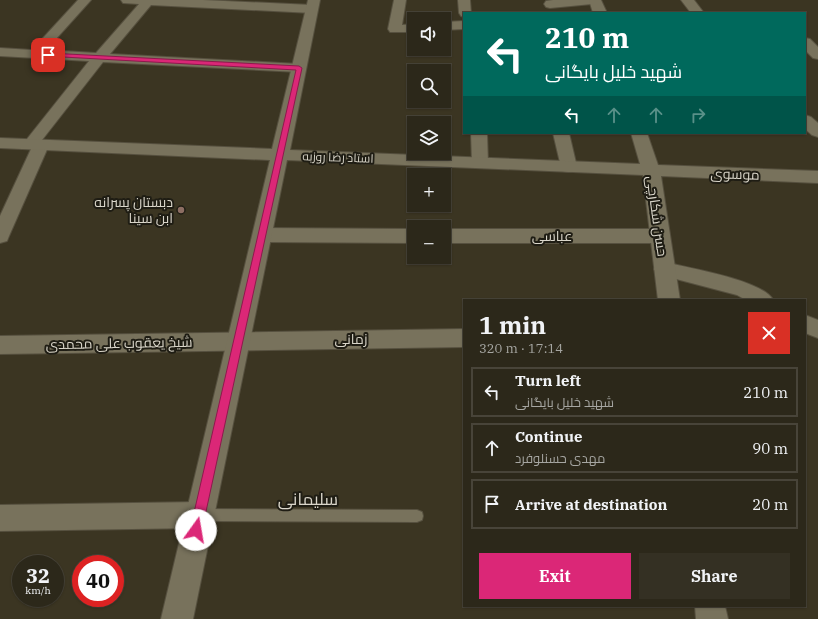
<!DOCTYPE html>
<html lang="en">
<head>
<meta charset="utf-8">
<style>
	:root { --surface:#2c281a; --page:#343023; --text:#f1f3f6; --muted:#a6a6a2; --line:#484439; --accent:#db2777 }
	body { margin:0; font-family:"IBM Plex Serif",Cairo,serif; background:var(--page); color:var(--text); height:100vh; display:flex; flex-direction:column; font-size:15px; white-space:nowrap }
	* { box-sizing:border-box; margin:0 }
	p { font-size:13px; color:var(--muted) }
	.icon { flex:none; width:22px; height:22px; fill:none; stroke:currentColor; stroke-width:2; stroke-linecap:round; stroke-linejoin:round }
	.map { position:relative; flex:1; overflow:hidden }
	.side { position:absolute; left:463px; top:299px; width:343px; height:308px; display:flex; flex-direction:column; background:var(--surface); border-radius:0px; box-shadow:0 1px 3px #0004,0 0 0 1px var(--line) }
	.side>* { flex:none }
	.banner { position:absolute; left:463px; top:12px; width:343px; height:122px; border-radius:0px; box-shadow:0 1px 3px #0004,0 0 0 1px var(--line); background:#00695c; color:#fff; overflow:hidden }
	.controls { position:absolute; left:407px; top:12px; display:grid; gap:8px }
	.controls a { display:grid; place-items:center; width:44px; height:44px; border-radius:0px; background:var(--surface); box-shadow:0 1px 3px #0004,0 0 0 1px var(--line); font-size:20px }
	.speed { position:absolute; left:12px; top:555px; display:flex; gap:8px; font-size:20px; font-weight:700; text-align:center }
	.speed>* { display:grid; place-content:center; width:52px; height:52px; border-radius:50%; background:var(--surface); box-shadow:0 1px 3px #0004,0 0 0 1px var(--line); line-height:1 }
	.speed small { font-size:10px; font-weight:400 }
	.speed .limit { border:6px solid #d22; background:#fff; color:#111 }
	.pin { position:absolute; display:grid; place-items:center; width:34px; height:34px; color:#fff; margin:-17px; border-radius:8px; box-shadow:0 2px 6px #0006 }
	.me { position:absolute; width:44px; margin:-22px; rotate:13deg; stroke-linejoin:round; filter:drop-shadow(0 0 3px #0008) }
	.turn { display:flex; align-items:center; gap:14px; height:84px; padding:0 16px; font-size:18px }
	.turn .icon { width:52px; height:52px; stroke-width:2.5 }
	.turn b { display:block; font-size:28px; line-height:34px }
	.lanes { display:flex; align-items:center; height:38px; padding:0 16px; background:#0003; justify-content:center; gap:20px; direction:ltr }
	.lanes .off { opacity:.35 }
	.round { display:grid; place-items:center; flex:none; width:42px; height:42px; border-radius:0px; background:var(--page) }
	.head { display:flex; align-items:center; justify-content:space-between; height:68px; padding:0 16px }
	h1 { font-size:24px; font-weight:700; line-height:30px }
	.cta { display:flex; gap:8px; margin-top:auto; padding:8px 16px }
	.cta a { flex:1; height:46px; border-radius:0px; background:var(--accent); color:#fff; font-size:16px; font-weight:700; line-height:46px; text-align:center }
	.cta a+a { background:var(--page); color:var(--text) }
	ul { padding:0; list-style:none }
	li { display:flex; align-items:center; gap:12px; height:50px; margin:0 8px 6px; padding:0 8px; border:2px solid var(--line); border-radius:0px }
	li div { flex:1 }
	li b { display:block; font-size:15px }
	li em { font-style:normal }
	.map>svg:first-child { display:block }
</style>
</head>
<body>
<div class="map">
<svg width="818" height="619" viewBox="0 0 818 619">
	<rect width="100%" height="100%" fill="#3b3522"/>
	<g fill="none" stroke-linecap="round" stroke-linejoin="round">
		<!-- lane casing -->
		<g stroke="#56503f" stroke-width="2">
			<path id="lane" d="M201,509L417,510L422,512L423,516L422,520L417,522L201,521L196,519L195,515L196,511Z"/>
		</g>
		<!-- street casing -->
		<g stroke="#56503f" stroke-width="2">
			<path id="street" d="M78,0H91L46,50L96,53L139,4L123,3L121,0H203L312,5L316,6L318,9L316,12L312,13L151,5L110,54L299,64L304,65L306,68L304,71L299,72L103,62L42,140L47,142L49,145L9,236L7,241L0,243V216L31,149L25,147L23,144L89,61L0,56V48L32,50Z
				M394,0H406L402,25L414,24V32H390L388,29Z
				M458,0H470L471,13H464V17L461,16L459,13Z
				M553,0H598L596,3L592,4L550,8L546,7L544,4L546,1Z
				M681,0H694L704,13H691Z
				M464,21V29L444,30V22Z
				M805,38L810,39L818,47V59L813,58L805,50Z
				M805,115L811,117L818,123V137L812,135L805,129Z
				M471,133H487L488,163L486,167L480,168L474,167L472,163Z
				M553,133H569L577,167L575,171L569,172L563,171L561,167Z
				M262,228L414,229V243L262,242L255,240L253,235L255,230Z
				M444,229H660L667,231L669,236L667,241L660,243H444Z
				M664,262C688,268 763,280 773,300H746L737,295L657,274L654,269L657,264Z
				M805,315L818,320V338L805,333Z
				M464,329V347L0,354V336Z
				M199,502L208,506L212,515L208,524L199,528L0,531V505Z"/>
		</g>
		<!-- secondary casing -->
		<g stroke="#56503f" stroke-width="2">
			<path id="secondary" d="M308,0H320L290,150L640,164L631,133H647L658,165L818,171V183L661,176L680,300H658L643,175L287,160L193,619H161L270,160L0,148V138L272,149Z
				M589,0H601L607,13H593Z
				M695,606H725L728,619H696Z"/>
		</g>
		<!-- lane -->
		<use href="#lane" fill="#78725c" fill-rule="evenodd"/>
		<!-- street -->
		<use href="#street" fill="#78725c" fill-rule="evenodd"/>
		<!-- secondary -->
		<use href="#secondary" fill="#78725c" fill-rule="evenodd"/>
	</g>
	<!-- route -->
	<path fill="#db2777" stroke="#8e194d" d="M48,53L299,66L302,68L202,530L200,534L196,536L192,534L190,530L296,70L45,56V54Z"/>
	<!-- markers -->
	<circle fill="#8d6e63" stroke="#1f1d14" stroke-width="1.5" cx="181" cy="210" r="4"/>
	<g text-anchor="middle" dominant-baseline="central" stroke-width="4" stroke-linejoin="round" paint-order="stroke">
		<!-- far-street labels -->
		<g font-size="12" fill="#dad6ca" stroke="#1f1d14">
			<text transform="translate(338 157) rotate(2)">استاد رضا روزبه</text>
		</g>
		<!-- street labels -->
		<g font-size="14" fill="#dad6ca" stroke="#1f1d14">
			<text transform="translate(735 174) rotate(2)">موسوی</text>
			<text transform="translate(657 216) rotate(82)">حسن شکارچی</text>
			<text x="552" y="236">عباسی</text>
			<text x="351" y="339">زمانی</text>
			<text transform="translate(119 343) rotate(-1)">شیخ یعقوب علی محمدی</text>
		</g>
		<!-- poi labels -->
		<g font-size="14" fill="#dad6ca" stroke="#1f1d14" text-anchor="end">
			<text x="173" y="202">دبستان پسرانه<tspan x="173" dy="16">ابن سینا</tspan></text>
		</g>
		<!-- near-street labels -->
		<g font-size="17" fill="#dad6ca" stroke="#1f1d14">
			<text x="308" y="499">سلیمانی</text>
		</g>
	</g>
</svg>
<div class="controls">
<a><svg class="icon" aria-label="sound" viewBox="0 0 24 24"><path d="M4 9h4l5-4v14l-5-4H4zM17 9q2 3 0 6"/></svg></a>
<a><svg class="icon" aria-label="search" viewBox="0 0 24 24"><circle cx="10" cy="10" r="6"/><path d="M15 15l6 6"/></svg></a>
<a><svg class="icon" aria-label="layers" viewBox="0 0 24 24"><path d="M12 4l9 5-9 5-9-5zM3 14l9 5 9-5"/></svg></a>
<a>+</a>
<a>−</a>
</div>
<div class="speed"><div>32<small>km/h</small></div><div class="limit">40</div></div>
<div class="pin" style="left:48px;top:55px;background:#d93025"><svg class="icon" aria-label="arrive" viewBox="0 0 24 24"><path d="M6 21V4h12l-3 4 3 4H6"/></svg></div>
<svg class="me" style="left:196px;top:530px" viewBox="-20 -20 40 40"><circle r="19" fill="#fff"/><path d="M0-13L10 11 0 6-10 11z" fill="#db2777"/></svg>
<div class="banner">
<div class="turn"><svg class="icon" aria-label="left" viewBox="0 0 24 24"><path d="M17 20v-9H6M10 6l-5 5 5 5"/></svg><div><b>210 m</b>شهید خلیل بایگانی</div></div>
<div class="lanes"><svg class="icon" aria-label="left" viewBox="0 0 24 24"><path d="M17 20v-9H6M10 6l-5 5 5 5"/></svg><svg class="icon off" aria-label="ahead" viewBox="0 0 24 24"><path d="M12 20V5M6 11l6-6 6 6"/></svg><svg class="icon off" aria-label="ahead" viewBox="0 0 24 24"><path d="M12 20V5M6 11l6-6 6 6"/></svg><svg class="icon off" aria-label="right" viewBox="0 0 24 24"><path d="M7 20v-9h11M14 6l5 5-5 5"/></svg></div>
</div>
<section class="side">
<div class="head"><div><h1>1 min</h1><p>320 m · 17:14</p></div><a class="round" style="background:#d93025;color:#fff"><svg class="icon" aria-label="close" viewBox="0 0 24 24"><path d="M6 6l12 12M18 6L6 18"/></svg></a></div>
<ul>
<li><svg class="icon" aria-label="left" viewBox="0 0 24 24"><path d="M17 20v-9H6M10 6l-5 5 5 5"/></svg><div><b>Turn left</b><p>شهید خلیل بایگانی</p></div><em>210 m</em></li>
<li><svg class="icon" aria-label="ahead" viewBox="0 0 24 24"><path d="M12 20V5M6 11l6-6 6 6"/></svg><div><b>Continue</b><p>مهدی حسنلوفرد</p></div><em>90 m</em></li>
<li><svg class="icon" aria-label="arrive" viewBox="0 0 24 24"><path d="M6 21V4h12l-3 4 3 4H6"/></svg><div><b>Arrive at destination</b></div><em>20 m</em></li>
</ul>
<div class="cta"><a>Exit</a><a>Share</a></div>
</section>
</div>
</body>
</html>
